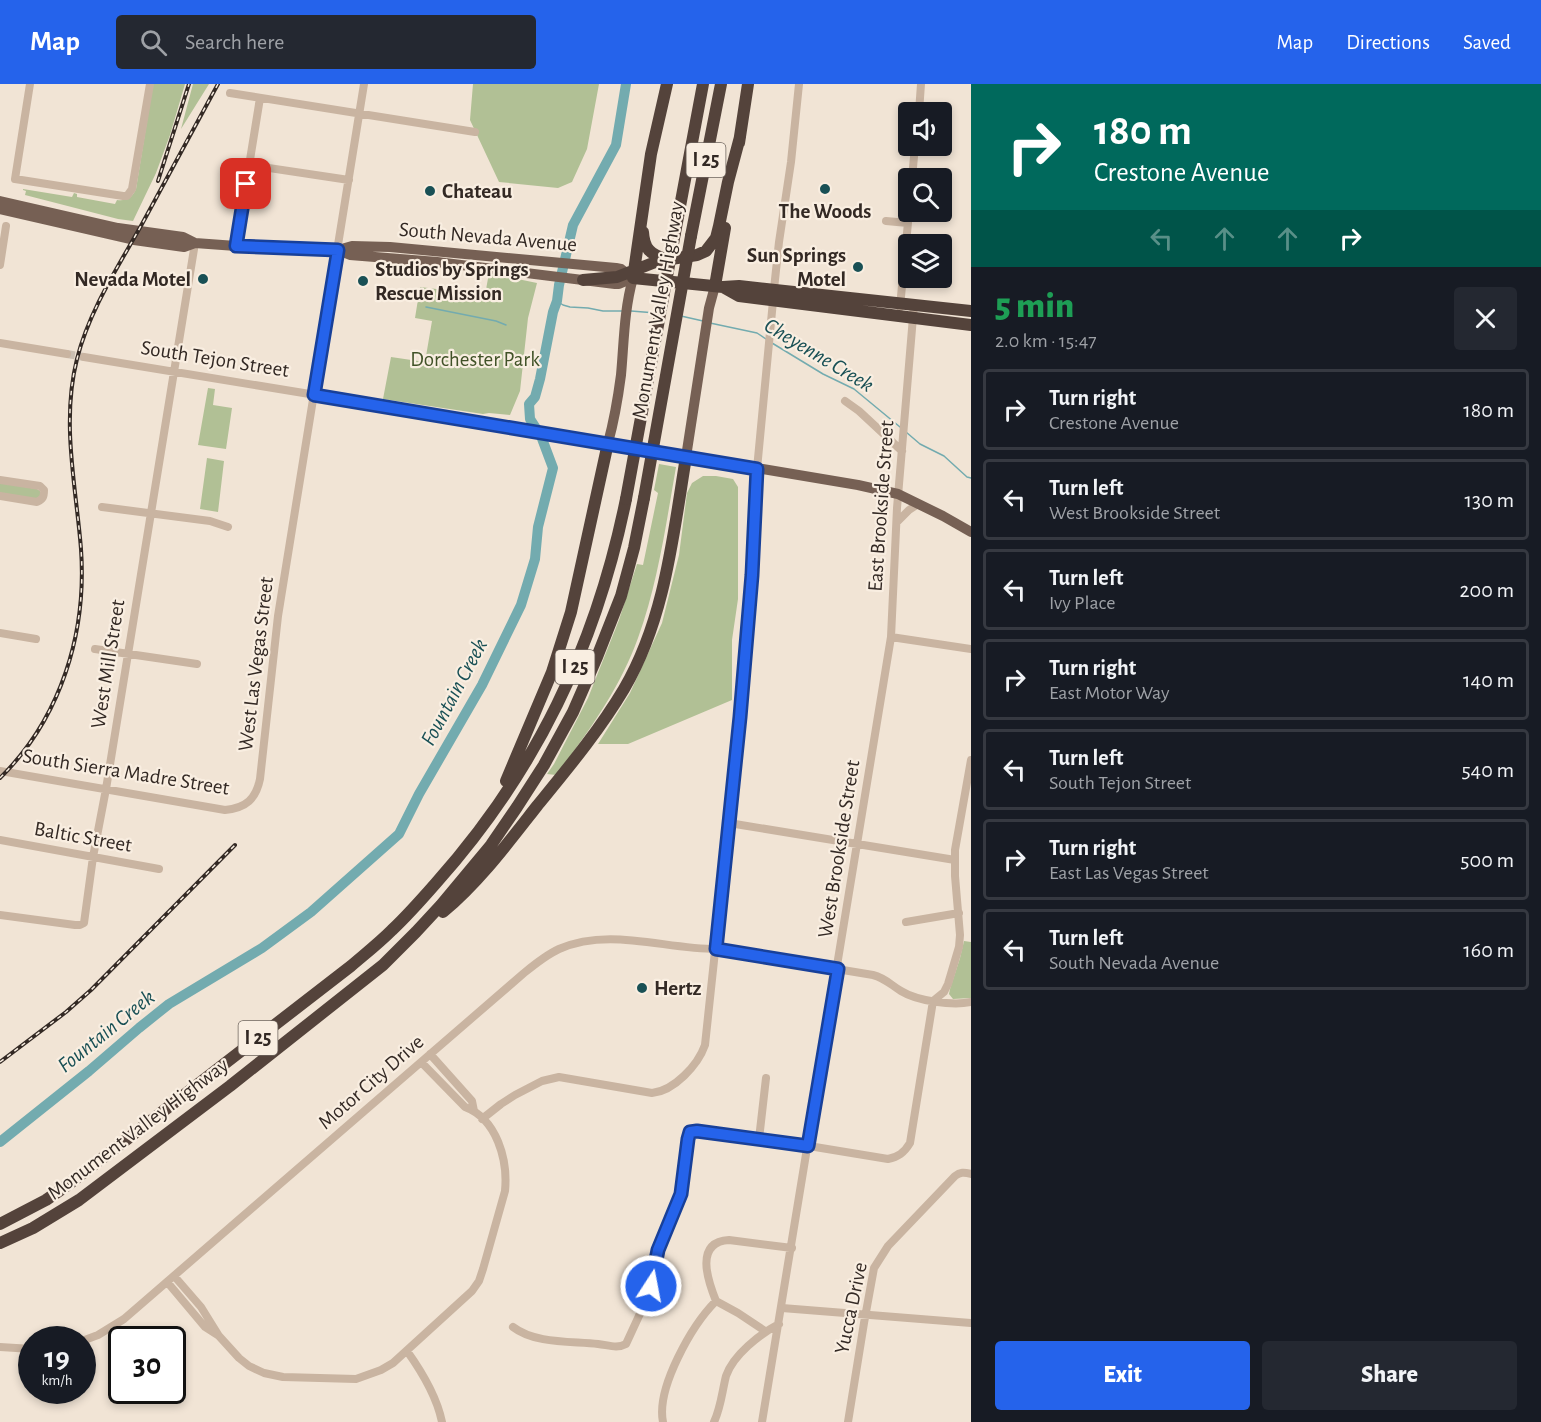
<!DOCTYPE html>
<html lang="en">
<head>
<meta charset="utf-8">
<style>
	:root { --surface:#171b24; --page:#242831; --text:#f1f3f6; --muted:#9ea1a6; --line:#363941; --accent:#2563eb }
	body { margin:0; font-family:"Alegreya Sans",sans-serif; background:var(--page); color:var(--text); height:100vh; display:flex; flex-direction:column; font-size:22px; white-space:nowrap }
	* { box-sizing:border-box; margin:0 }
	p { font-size:20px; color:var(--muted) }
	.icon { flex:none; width:33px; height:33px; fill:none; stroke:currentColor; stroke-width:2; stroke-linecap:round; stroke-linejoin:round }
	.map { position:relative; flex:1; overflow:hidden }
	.drawer { display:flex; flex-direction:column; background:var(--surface); width:570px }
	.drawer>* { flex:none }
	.guide { background:#00695c; color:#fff; overflow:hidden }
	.buttons { position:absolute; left:898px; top:18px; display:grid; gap:12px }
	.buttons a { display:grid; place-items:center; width:54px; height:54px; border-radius:6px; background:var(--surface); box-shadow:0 3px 9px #0003; font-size:30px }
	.speed { position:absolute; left:18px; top:1242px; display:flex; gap:12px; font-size:30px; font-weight:700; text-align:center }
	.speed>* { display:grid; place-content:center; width:78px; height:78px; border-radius:50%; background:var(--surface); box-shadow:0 3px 9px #0003; line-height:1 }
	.speed small { font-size:15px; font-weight:400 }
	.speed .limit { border:3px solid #111; border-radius:9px; background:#fff; color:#111 }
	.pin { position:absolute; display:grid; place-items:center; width:51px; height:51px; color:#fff; margin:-26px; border-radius:12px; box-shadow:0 3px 9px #0006 }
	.me { position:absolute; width:66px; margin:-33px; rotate:11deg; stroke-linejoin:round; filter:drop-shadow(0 0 4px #0008) }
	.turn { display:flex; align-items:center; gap:21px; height:126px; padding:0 24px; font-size:27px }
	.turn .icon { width:78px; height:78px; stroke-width:2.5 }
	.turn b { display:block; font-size:42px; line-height:51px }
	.lanes { display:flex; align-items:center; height:57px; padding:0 24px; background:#0003; justify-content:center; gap:30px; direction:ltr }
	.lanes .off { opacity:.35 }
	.round { display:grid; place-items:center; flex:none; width:63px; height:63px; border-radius:6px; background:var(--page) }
	.summary { display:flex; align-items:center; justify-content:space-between; height:102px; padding:0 24px }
	h1 { font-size:36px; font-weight:800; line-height:45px; color:#1e9e55 }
	.primary-button { display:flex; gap:12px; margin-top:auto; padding:12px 24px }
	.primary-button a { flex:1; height:69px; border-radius:6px; background:var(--accent); color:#fff; font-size:24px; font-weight:800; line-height:69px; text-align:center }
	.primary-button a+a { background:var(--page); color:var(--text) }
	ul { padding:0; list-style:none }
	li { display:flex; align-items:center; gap:18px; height:81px; margin:0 12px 9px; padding:0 12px; border:3px solid var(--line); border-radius:6px }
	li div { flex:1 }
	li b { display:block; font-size:22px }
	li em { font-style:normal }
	header { display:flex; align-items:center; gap:36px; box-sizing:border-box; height:84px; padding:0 30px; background:var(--accent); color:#fff }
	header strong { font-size:28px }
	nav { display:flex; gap:33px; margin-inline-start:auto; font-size:21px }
	.search { width:420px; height:54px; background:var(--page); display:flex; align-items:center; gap:15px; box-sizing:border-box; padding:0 21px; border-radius:6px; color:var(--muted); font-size:22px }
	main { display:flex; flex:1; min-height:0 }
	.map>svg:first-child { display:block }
</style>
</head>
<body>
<header>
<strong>Map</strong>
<div class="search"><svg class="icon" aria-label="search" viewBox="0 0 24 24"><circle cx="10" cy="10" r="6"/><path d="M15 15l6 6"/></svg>Search here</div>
<nav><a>Map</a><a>Directions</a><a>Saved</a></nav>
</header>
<main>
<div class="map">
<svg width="971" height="1338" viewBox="0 0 971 1338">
	<rect width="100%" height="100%" fill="#f1e4d5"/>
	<!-- green -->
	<path fill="#b1c095" d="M153,0H185L170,51L156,89L133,137L118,135L25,111L26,107L23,106V105L72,113L74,109L77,110V113L115,120L117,116C127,117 132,114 136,105Z
		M193,0H209L181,45Z
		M473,0H599L587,65L572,98L558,104L499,98L470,36Z
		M489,189L537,199L528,234L520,307L510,331L489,329L483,330L383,315L391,273L425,278L432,237L415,234L420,203L485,211Z
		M208,304L215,305L213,321L232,324L226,365L198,361Z
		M207,374L224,377L218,428L200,425Z
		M659,380L676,383C666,440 658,499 638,554C620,604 588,649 556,691L547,690L554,680L588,614L619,536L637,480L643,481L658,409L654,406Z
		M703,392H716L733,395L738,403V515L732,556V616L628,660H598L630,609L662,539L679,471L687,409L692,399Z
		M0,399L37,405L40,407V412L36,415L0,409Z
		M964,857L971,858V914L953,915L949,910L950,905L960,874Z"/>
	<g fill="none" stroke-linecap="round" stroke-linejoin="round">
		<!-- stream -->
		<path stroke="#73abaf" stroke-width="1.5" d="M557,217L563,221L570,223L588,224L603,227H623
			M426,223L496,237L506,241
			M631,227L656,229
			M681,232L703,237
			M710,239L757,249L766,255
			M772,259L823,290L854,305L900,343
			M906,348L920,360L944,372L967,393L971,394"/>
		<!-- river -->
		<path stroke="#73abaf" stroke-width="10" d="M0,1058L89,987L139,944L169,920L262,864L311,828L399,750L419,710L482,601L521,521L535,475L538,443L553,384L541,352L530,335L529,320L535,313L540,295L553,228L557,217L559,201L573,141L616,61L626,0"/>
		<!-- minor-tunnel -->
		<path stroke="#cbbfb2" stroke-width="8" stroke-dasharray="8 4" stroke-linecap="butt" d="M67,270L84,273"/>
		<!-- minor -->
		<path stroke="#c9b4a1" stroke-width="8" d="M30,0L15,95L123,112H127L132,105L150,0
			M230,9L475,48
			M919,28L921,0
			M249,81L349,96
			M912,94L915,62
			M886,137L908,139
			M236,162L260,14
			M0,181L6,142
			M774,205L779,158L791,78L799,0
			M900,223L909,128
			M0,259L67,270
			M84,273L608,359
			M845,317L859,327L902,367
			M0,396L40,402L44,406C44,413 43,415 37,418L0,412
			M102,423L210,437L228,443
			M897,438L909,426L918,420
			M0,549L36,555
			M891,553L971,565
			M95,565L197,580
			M0,687L225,726C246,724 256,715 260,695L278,532L364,0
			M729,739L955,776
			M0,756L159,785
			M0,831L75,841H80L84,839L93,773L106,705L195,159
			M906,838L959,829
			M430,970L472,1017L474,1027
			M482,1035L501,1020L515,1011L542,997L559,993L652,1009C674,1007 698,981 705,961L740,633L752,491L757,385L773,217
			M759,1055L766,994
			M168,1199L205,1243L219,1252L201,1223L175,1193
			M782,1224L971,1239
			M513,1243C535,1260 572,1257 598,1260C608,1261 617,1265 626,1260L650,1208L658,1166L681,1110L688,1055L690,1048L697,1047L809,1062L888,1075C898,1073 904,1069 910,1059L933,917L944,908L948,900L959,863L960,851L955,792V766L971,676
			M765,1247L738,1229L716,1217C708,1197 694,1158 729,1156L792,1164
			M219,1252L239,1274L249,1282L264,1289L283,1293L356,1295L381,1286L393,1279L472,1207L479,1197L483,1185L505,1107C508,1076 497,1035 465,1023L421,978
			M82,1257L98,1251L124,1235L524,889C535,880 546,871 559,865C609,843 664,865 716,865L873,891C885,894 891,901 901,907C917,917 953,922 971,918
			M0,1263L32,1265
			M407,1267C422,1288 437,1313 442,1338
			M663,1338C656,1304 692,1241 716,1217
			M714,1338C721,1323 722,1308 726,1292C733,1271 760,1250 779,1240
			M762,1338L891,553L897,424L914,221
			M848,1338L864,1239L874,1184L888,1162L955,1092C960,1088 964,1088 971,1090"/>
		<!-- major -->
		<path stroke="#766054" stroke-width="10" d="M0,117L118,144L183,153L195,159L236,162L338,166L352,162L390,163L616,184L621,185L630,192
			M0,125L134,156L184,163L195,159
			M338,166L350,171L437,178L615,200H619L633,194
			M633,194C624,226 624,258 621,291C618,314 614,337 608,359L858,401L898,410L943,432L971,448
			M686,373L709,224L715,202"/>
		<!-- highway -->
		<path stroke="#54433b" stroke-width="12" d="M667,0L651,70L633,194L723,203L739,202L971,227
			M739,59L748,0
			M643,148C644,164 650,171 666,175
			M675,149L703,0
			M691,152L721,0
			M583,196L617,193L658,177L697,171L706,167L716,154L719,142L728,98L740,53
			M715,202L725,144
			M723,203L739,212L971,241
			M506,697L552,588L571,528L608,359
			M443,828C479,798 508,759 537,722C568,684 599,647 624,605C665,535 673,452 686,373
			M0,1140L46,1116L69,1100L351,882C365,870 379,859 392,846C408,831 422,815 436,799C536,687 596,562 626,415
			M0,1159L33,1144L79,1116L230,1002L383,881L416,848L441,821L491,761L517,723L544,681L573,628L597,573L621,512L634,464L644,414"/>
		<!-- rail casing -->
		<g stroke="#332924" stroke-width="4">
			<path id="rail" d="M158,97L189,0
				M0,694C61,634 87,549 81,465C76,402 61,338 77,275C89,227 118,183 142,140C167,94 192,47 218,0
				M0,978L66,928L91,906L235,761"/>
		</g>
		<!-- rail -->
		<use href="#rail" stroke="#f9eee1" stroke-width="1.5" stroke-dasharray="4.5" stroke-linecap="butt"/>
		<!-- highway-bridge -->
		<path stroke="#54433b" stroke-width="12" d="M644,414L691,152
			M626,415L675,149"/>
	</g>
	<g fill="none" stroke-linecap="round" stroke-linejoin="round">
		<!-- route casing -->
		<g stroke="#184099" stroke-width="15">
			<path id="route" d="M246,100L236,162L338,166L314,311L757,385L752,491L740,633L716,865L838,885L808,1062L697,1047L690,1048L688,1055L681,1110L658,1166L651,1202"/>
		</g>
		<!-- route -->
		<use href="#route" stroke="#2563eb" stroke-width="10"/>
	</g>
	<!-- markers -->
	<g fill="#195055" stroke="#f9eee1" stroke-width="2">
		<circle cx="825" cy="105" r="6"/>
		<circle cx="430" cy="107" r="6"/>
		<circle cx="858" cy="183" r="6"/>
		<circle cx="203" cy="195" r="6"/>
		<circle cx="363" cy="197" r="6"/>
		<circle cx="642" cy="904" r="6"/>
	</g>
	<g text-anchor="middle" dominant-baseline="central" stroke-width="4.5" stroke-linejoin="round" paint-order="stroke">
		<!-- shield labels -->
		<g fill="#f9eee1" stroke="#6e645d" stroke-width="1.5">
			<rect x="686.5" y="59" width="39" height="34" rx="4.5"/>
			<rect x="555.5" y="566" width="39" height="34" rx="4.5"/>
			<rect x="238.5" y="937" width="39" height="34" rx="4.5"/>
		</g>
		<g font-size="20" font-weight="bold" fill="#332924">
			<text x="706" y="76">I 25</text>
			<text x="575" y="583">I 25</text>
			<text x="258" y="954">I 25</text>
		</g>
		<!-- poi labels -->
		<g font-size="21" font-weight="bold" fill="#332924" stroke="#f9eee1" text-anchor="start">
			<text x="442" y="107">Chateau</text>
			<text x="825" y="127" text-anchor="middle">The Woods</text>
			<text x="846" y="171" text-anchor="end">Sun Springs<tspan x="846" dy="24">Motel</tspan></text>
			<text x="375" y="185">Studios by Springs<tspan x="375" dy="24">Rescue Mission</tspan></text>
			<text x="191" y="195" text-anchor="end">Nevada Motel</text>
			<text x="654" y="904">Hertz</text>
		</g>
		<!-- street labels -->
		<g font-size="21" fill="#332924" stroke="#f9eee1">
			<text transform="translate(488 153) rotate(5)">South Nevada Avenue</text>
			<text transform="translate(658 226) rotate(-80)">Monument Valley Highway</text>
			<text transform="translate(215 275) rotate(9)">South Tejon Street</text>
			<text transform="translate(881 422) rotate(-86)">East Brookside Street</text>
			<text transform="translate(108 580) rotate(-81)">West Mill Street</text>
			<text transform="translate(256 580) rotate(-83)">West Las Vegas Street</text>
			<text transform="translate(126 688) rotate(9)">South Sierra Madre Street</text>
			<text transform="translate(83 753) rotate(10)">Baltic Street</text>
			<text transform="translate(839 765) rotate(-81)">West Brookside Street</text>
			<text transform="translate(371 998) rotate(-41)">Motor City Drive</text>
			<text transform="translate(138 1045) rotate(-37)">Monument Valley Highway</text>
			<text transform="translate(851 1224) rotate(-78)">Yucca Drive</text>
		</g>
		<!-- park labels -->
		<g font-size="21" fill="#415227" stroke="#f9eee1">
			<text x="475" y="275">Dorchester Park</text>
		</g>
		<!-- water labels -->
		<g font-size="22" font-style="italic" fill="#195055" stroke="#f9eee1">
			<text transform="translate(819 271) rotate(31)">Cheyenne Creek</text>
			<text transform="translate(454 608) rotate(-62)">Fountain Creek</text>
			<text transform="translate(106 947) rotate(-39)">Fountain Creek</text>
		</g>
	</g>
</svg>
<div class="buttons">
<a><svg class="icon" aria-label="sound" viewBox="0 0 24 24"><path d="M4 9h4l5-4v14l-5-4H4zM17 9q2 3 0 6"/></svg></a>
<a><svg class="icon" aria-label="search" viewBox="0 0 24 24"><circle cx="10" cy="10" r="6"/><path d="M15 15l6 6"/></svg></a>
<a><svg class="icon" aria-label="layers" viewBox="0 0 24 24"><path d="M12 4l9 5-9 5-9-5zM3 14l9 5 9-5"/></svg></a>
</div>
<div class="speed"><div>19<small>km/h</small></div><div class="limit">30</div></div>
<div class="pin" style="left:246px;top:100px;background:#d93025"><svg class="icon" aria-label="arrive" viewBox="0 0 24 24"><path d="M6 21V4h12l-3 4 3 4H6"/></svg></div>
<svg class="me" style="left:651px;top:1202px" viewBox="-20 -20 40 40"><circle r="17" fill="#2563eb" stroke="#fff" stroke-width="3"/><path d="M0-11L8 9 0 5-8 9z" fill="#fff"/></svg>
</div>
<section class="drawer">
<div class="guide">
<div class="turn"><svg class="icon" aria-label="right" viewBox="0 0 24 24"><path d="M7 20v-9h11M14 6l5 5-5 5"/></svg><div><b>180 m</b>Crestone Avenue</div></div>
<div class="lanes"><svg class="icon off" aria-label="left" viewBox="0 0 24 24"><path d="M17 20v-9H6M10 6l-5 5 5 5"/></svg><svg class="icon off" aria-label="ahead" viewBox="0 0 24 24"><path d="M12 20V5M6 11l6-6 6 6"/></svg><svg class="icon off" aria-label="ahead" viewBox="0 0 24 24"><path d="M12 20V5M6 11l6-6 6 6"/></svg><svg class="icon" aria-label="right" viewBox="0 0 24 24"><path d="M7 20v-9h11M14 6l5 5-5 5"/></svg></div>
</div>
<div class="summary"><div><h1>5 min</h1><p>2.0 km · 15:47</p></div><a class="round"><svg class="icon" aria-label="close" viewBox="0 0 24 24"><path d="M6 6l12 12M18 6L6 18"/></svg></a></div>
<ul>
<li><svg class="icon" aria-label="right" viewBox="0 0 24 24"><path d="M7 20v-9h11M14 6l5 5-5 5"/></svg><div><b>Turn right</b><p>Crestone Avenue</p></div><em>180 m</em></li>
<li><svg class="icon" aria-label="left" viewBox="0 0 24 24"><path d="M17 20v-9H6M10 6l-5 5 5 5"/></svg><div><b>Turn left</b><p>West Brookside Street</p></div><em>130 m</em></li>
<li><svg class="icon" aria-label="left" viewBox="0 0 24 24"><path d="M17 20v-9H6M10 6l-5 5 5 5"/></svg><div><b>Turn left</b><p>Ivy Place</p></div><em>200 m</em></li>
<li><svg class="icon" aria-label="right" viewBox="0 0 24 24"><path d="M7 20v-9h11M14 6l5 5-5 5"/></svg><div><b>Turn right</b><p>East Motor Way</p></div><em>140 m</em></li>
<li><svg class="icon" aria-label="left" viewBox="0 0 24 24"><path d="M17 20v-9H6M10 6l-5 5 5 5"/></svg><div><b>Turn left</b><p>South Tejon Street</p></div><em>540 m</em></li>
<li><svg class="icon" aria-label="right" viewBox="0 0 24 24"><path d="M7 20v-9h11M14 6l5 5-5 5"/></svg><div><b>Turn right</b><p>East Las Vegas Street</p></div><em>500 m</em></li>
<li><svg class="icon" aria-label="left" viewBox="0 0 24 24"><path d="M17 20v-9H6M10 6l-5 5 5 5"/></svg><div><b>Turn left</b><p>South Nevada Avenue</p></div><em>160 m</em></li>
</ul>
<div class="primary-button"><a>Exit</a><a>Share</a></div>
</section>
</main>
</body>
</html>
